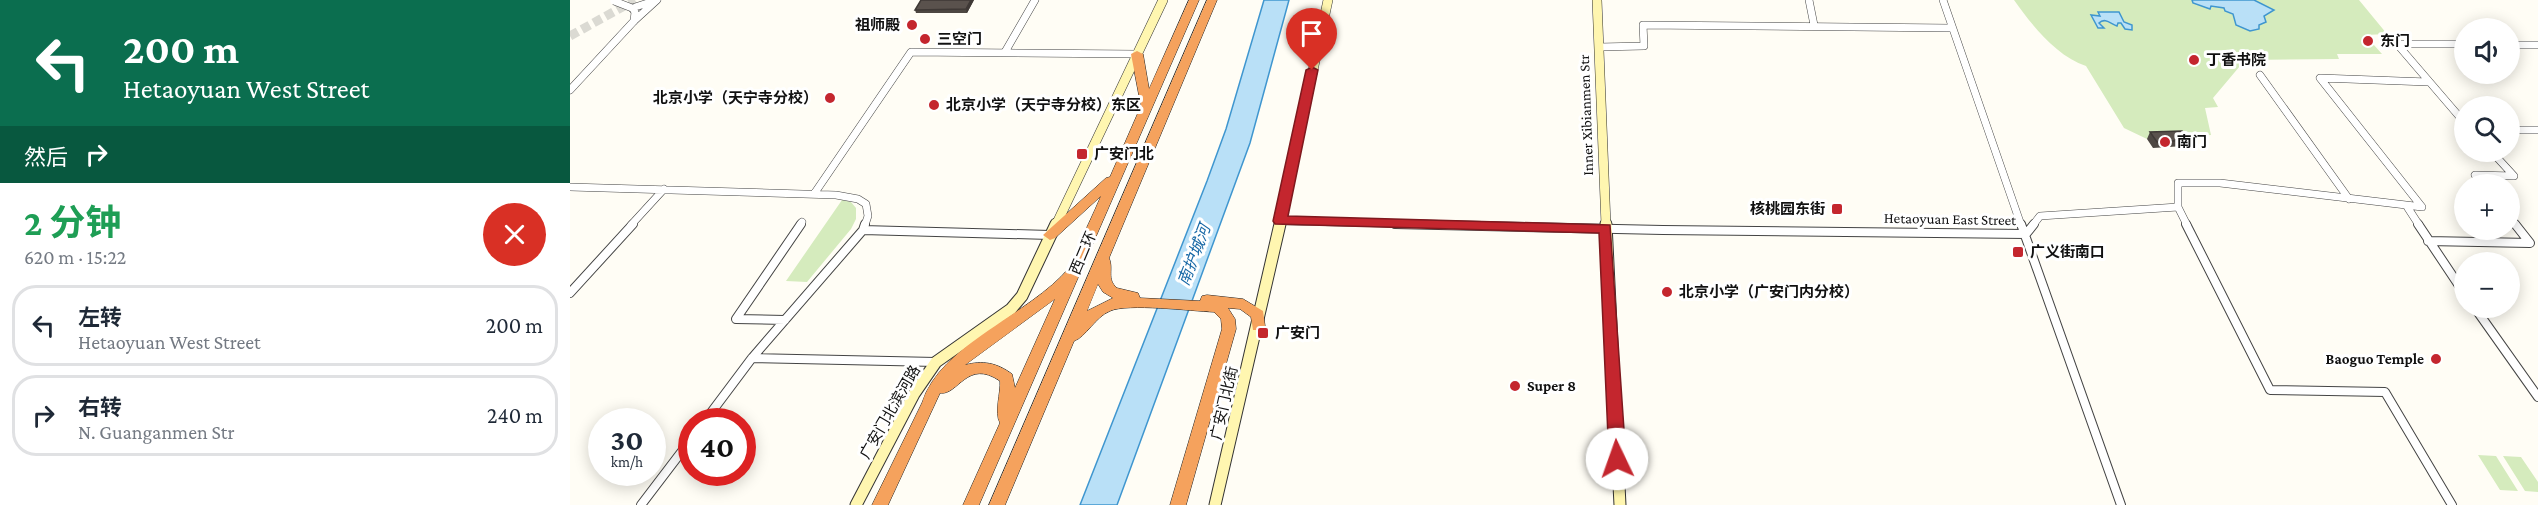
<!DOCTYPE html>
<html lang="zh">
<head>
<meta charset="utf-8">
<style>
	:root { --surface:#fff; --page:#f6f6f7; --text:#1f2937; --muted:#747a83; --line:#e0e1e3 }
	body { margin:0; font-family:"Crimson Pro","Noto Sans SC",serif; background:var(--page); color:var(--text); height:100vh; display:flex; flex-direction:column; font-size:22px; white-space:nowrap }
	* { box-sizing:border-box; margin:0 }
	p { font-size:20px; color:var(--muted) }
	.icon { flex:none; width:33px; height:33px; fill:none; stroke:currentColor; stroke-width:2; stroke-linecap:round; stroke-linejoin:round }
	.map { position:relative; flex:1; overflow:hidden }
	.side { display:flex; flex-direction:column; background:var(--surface); width:570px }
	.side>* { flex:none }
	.top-card { background:#0b6e4f; color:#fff; overflow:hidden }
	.controls { position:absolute; left:1884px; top:18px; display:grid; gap:12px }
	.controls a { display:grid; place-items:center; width:66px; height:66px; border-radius:50%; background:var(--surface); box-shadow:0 3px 15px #0003; font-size:30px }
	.speed { position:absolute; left:18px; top:408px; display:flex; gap:12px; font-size:30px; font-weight:700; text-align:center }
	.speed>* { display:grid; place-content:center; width:78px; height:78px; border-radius:50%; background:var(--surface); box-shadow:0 3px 15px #0003; line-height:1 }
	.speed small { font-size:15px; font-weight:400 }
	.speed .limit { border:9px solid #d22; background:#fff; color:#111 }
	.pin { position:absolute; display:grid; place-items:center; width:51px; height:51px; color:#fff; margin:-62px -26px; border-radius:50% 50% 50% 0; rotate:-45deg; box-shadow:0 0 6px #0007 }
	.pin .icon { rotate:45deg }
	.me { position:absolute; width:66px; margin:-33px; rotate:357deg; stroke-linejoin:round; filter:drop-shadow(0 0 4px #0008) }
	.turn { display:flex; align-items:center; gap:21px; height:126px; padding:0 24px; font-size:27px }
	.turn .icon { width:78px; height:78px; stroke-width:2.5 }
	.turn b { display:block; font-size:42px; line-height:51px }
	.then { display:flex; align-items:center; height:57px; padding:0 24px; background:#0003; gap:12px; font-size:22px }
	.round { display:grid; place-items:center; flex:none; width:63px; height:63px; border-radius:32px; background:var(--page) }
	.summary { display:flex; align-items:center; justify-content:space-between; height:102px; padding:0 24px }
	h1 { font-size:36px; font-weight:700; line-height:45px; color:#1e9e55 }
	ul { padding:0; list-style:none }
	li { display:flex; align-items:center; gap:18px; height:81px; margin:0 12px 9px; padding:0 12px; border:3px solid var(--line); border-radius:24px }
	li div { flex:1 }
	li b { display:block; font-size:22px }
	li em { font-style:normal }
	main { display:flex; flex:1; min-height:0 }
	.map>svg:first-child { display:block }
</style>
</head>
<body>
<main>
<section class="side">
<div class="top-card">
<div class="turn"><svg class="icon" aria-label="left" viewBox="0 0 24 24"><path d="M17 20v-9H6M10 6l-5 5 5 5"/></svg><div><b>200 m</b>Hetaoyuan West Street</div></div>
<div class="then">然后<svg class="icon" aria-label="right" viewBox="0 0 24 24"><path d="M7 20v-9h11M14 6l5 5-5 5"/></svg></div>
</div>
<div class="summary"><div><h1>2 分钟</h1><p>620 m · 15:22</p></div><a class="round" style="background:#d93025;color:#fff"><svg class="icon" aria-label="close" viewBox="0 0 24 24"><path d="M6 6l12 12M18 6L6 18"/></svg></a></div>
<ul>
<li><svg class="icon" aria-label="left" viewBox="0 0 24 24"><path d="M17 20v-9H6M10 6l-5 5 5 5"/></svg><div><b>左转</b><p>Hetaoyuan West Street</p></div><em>200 m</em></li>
<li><svg class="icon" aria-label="right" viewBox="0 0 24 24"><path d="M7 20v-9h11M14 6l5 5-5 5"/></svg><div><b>右转</b><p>N. Guanganmen Str</p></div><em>240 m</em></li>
</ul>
</section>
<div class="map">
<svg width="1968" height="505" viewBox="0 0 1968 505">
	<rect width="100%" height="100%" fill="#fffdf5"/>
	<!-- green -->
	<path fill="#d5ebbd" d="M1444,0H1789L1817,34L1795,35L1812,54H1767L1769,59L1675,60L1643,98L1648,107L1635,108L1641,135L1577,139L1554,128L1516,66C1486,56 1461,24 1444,0Z
		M272,200L281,202L286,208V219L281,229L237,282L216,281Z
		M1908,455L1926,456L1948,491L1930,490Z
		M1933,456L1951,457L1968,482V492L1955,491Z"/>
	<!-- water -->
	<path fill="#b9e0f7" stroke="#3f96cf" stroke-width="1.5" d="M694,0H719L680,143L547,505H510L637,181L656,129Z
		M1626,0H1684L1704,10L1694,16L1696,22L1689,25V29L1680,31L1666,25L1663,14L1655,11L1654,8L1641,6L1640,9L1623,3L1622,0Z
		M1528,12H1549L1554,22L1562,25V30L1555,29L1551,23H1548L1547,26C1541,24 1535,17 1529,23L1534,28H1528L1521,15L1530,16Z"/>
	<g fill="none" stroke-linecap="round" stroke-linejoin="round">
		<!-- secondary-tunnel -->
		<path stroke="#dbdad3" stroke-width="9" stroke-dasharray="9 4.5" stroke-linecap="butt" d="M0,36L65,0"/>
		<!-- street-far1 casing -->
		<g stroke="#444" stroke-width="8">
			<path id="street-far1" d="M1239,0L1244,25
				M1373,0L1451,225
				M64,21L65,12L62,8L81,2
				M1894,44H1827L1894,122
				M1940,45H1968
				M1029,47L1074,46L1073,25L1381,28
				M435,52L465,0
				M1690,75L1779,199
				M0,90L64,21L87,0
				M1951,130H1968
				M1912,184L1905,175L1944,176L1922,152
				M0,187L266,195L288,199L296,204L298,216L295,225
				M244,194L341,52L567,54
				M1836,205L1852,207L1750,78L1858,82
				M1608,207L1617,225
				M1940,218L1946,225
				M710,221L889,225
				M61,225L94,189
				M230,225L232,222
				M1463,225L1470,216L1608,207V183H1650L1836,205L1849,225"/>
		</g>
		<!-- street casing -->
		<g stroke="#444" stroke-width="10">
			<path id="street" d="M295,224L293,230L480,235
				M825,224L1093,230L1456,234
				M1451,224L1551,505
				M1616,224L1700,390L1815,392L1882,505
				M1848,224L1894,293
				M1456,234L1464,224
				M1858,241L1960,243L1945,224
				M0,293L63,224
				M1905,308L1968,397
				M215,320L166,319L231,224
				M182,358L366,362
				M134,422L182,358L293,230
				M71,505L122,438"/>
		</g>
		<!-- secondary-far1 casing -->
		<g stroke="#333" stroke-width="10">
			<path id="secondary-far1" d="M1027,0L1036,225
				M486,225L593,0
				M710,225L758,0"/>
		</g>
		<!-- secondary casing -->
		<g stroke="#333" stroke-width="13">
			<path id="secondary" d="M1036,224L1050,505
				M286,505L344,394L366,362L441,309L452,296L486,224
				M645,505L710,224"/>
		</g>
		<!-- highway casing -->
		<g stroke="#222" stroke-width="1">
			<path id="highway" d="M619,0H629L409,505H393L430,423C424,412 431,393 430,381C397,358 388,396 370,393L318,505H302L352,403C370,344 460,315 499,268C502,264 504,256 506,251C514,233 523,215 531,196L485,238L480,240L473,235L536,178L540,177L571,106L561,54L567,51L573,54L579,89ZM485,299L445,388L442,374C427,363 413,360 395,365Z
				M637,0H647L539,258C544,269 536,279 547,288L568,293L570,298L630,301L632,296L637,295L673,299L693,311L695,326L693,330H683L681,317L670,309L658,308L665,319L666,329L616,505H600L652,329L651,319L644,312C622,311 557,303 540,311C525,317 516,337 504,341L435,505H419ZM528,284L533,292L543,298L517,311Z"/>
		</g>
		<!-- street-far1 -->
		<use href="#street-far1" stroke="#fff" stroke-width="7"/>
		<!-- street -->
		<use href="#street" stroke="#fff" stroke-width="8"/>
		<!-- secondary-far1 -->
		<use href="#secondary-far1" stroke="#fff6b0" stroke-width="9"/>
		<!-- secondary -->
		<use href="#secondary" stroke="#fff6b0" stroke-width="11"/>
		<!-- highway -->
		<use href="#highway" fill="#f5a25d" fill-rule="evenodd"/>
		<!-- street-bridge casing -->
		<g stroke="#444" stroke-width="8" stroke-linecap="butt">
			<path id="street-bridge" d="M44,1L62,8"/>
		</g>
		<!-- street-bridge -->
		<use href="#street-bridge" stroke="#fff" stroke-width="7"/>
	</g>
	<!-- wall -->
	<path fill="#4d4742" d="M404,0L397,13H346L345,10Z
		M1580,132L1618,140L1614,146L1583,148L1577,139Z"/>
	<!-- shaded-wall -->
	<path fill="#3f3936" d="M401,0H404L397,13L396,9Z"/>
	<!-- building -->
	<path fill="#5a524d" stroke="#3f3936" stroke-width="1.5" d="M351,0H401L396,9L345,10Z
		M1612,131L1618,140L1587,142L1580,132Z"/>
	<!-- route -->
	<path fill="#c4262e" stroke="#7f191e" stroke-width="1.5" d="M742,67L748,70L718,216L1040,225L1056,459L1053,464L1047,466L1042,464L1039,459L1029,233L705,224L703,221L736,70Z"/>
	<!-- markers -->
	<g fill="#c4262e" stroke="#fff" stroke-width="2">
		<circle cx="342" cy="25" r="6"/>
		<circle cx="355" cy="39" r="6"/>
		<circle cx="1798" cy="41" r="6"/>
		<circle cx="1624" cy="60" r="6"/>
		<circle cx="260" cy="98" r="6"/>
		<circle cx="364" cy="105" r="6"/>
		<circle cx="1595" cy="142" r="6"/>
		<rect x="506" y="148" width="12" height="12" rx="3"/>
		<rect x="1261" y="203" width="12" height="12" rx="3"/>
		<rect x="1442" y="246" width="12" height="12" rx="3"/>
		<circle cx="1097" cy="292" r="6"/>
		<rect x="687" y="327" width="12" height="12" rx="3"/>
		<circle cx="1866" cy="359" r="6"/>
		<circle cx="945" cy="386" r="6"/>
	</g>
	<g text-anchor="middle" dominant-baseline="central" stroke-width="6" stroke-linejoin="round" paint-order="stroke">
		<!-- poi labels -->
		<g font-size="15" font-weight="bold" fill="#111" stroke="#fff" text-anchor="start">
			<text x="330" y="25" text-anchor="end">祖师殿</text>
			<text x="367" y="39">三空门</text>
			<text x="1810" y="41">东门</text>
			<text x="1636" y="60">丁香书院</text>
			<text x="248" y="98" text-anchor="end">北京小学（天宁寺分校）</text>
			<text x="376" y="105">北京小学（天宁寺分校）东区</text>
			<text x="1607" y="142">南门</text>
			<text x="524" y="154">广安门北</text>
			<text x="1255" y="209" text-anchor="end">核桃园东街</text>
			<text x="1460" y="252">广义街南口</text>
			<text x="1109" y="292">北京小学（广安门内分校）</text>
			<text x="705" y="333">广安门</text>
			<text x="1854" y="359" text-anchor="end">Baoguo Temple</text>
			<text x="957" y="386">Super 8</text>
		</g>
		<!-- street labels -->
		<g font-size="15" fill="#111" stroke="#fff">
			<text transform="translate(1016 115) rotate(-92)">Inner Xibianmen Str</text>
			<text transform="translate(1380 219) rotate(1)">Hetaoyuan East Street</text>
			<text transform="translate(513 253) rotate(-67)">西二环</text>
			<text transform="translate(654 403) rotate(-77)">广安门北街</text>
			<text transform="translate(320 412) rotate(-60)">广安门北滨河路</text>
		</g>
		<!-- water labels -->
		<g font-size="16" font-style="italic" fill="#1768a6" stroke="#fff">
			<text transform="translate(624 255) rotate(-69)">南护城河</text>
		</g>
	</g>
</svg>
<div class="controls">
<a><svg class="icon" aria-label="sound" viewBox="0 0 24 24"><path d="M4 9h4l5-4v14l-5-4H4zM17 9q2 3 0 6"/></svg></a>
<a><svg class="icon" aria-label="search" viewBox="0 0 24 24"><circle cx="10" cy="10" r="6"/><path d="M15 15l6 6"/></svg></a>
<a>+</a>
<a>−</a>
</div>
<div class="speed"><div>30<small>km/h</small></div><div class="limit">40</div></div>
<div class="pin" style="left:742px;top:70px;background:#d93025"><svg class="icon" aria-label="arrive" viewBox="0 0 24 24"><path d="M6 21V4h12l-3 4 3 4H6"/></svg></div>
<svg class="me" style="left:1047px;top:459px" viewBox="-20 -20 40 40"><circle r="19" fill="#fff"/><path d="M0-13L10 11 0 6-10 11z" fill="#c4262e"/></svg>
</div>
</main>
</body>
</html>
